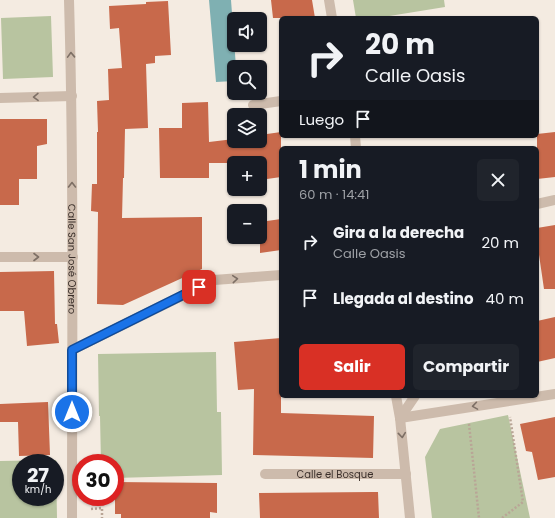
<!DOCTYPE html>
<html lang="es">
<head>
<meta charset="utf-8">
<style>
	:root { --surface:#171b24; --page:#20242c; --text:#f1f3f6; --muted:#9ea1a6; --accent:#d93025 }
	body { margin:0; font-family:Poppins,sans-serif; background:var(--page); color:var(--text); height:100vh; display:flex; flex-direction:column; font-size:15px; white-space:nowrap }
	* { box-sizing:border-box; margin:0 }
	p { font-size:13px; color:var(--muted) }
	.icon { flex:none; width:22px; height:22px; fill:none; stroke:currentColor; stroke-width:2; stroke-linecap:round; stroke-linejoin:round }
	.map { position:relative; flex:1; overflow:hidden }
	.details { position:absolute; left:279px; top:146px; width:260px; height:252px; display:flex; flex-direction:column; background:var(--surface); border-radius:6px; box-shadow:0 1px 3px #0004 }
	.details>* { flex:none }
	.banner { position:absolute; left:279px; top:16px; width:260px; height:122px; border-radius:6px; box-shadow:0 1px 3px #0004; background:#171b24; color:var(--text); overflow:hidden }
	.fabs { position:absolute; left:227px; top:12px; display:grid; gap:8px }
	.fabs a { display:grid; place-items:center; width:40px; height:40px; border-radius:6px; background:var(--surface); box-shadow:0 1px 3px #0004; font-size:20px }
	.speed { position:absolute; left:12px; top:454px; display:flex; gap:8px; font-size:20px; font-weight:700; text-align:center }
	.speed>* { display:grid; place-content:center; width:52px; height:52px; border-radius:50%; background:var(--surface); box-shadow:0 1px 3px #0004; line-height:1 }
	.speed small { font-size:10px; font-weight:400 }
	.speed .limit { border:6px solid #d22; background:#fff; color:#111 }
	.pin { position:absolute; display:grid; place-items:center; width:34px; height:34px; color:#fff; margin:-17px; border-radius:8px; box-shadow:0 2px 6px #0006 }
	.me { position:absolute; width:44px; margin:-22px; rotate:0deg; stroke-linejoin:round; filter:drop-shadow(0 0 3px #0008) }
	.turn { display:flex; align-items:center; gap:14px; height:84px; padding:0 20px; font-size:18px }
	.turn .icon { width:52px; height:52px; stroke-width:2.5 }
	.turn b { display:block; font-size:28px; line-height:34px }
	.then { display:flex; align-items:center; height:38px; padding:0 20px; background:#0003; gap:8px; font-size:15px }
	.round { display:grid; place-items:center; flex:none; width:42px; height:42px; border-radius:6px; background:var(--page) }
	.headline { display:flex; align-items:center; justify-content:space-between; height:68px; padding:0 20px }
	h1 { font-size:24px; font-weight:700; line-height:30px }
	.cta { display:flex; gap:8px; margin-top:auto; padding:8px 20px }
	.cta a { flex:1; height:46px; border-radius:6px; background:var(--accent); color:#fff; font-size:16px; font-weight:700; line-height:46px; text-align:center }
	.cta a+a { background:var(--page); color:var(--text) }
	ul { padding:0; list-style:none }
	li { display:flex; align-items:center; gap:12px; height:56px; padding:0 20px }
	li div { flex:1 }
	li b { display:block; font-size:15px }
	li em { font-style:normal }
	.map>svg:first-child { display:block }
</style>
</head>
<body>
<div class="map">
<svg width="555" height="518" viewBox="0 0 555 518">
	<rect width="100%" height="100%" fill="#f4ebe1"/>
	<!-- green -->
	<path fill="#b8c4a0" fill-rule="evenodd" d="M353,0H444L445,7L377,18H356Z
		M51,16L53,77L3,79L1,18Z
		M216,352L217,412H221L222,475L115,478V463H101L100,416H99L98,354Z
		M508,415L530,518H432L425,457L440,429Z
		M56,460L57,518H0V461ZM21,463H55V497H21Z"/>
	<!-- water -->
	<path fill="#7fb0b2" d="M209,0H231L236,67H234V81L216,82Z"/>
	<!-- building -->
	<path fill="#c8694b" d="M271,0H312L315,18H273Z
		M168,1L171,55L155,56V63L146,64L148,128L125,129L124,178H123L122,218L202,217V269L123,305L97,304L98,212L91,211L92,184H97V132H98L97,101L109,100L108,69L122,68L119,28L110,29L109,6L146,4V2Z
		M208,102L209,142L234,139V141H260V135L281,132V177L260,180V163H209V178H160L159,128H182V103Z
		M0,119H47V144L37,146V179H19V205H0Z
		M555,132V177L537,179V134Z
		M281,219V250L260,253V222Z
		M555,225V289H544L537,241V228Z
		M54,271L55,324H57L59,343L27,346L24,311H0V272Z
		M555,317V358L537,362V321Z
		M281,338V413L374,416L373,458L253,455L254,389L238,390L234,342Z
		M48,402L50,455L19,456L18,422H0V404Z
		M555,417V477L538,480L532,452L526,451L520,424Z
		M115,482L217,483V513L210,512V518H121V514H115Z
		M372,492H378L379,518H260L259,493Z"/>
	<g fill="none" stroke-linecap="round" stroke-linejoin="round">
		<!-- path -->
		<path stroke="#b9a596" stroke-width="2.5" stroke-dasharray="2 2" stroke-linecap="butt" d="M469,424L479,518
			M91,509L102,508V518
			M502,518L523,502L510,417"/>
		<!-- minor -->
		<g stroke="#cdbbac" stroke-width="10">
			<path id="s1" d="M69,0C74,173 72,345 72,518"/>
			<path d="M329,0L332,18"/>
			<path d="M0,98L72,96"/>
			<path d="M253,105L281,101"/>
			<path d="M355,136L356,148"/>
			<path d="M537,204L555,200"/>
			<path d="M0,257H73"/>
			<path d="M72,350L214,280L281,275"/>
			<path d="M396,396L400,418L410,518"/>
			<path d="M400,418L555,394"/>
			<path d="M400,418L415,396"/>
			<path id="s2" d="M265,474H406"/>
		</g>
	</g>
	<!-- one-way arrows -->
	<defs><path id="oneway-chevron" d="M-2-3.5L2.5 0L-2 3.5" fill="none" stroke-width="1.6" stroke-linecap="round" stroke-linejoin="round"/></defs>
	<g stroke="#7d6f65">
		<use href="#oneway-chevron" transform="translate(71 55) rotate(-92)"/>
		<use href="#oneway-chevron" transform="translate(36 97) rotate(179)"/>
		<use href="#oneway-chevron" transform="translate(72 185) rotate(-90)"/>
		<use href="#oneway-chevron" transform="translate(36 257)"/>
		<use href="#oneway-chevron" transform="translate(235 279) rotate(-5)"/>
		<use href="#oneway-chevron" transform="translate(475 406) rotate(171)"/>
		<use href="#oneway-chevron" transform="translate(402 435) rotate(84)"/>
	</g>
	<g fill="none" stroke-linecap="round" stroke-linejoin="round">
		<!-- route casing -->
		<g stroke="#114b97" stroke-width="10">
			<path id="route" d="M72,412V350L199,287"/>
		</g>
		<!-- route -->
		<use href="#route" stroke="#1a73e8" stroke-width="7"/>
	</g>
	<g text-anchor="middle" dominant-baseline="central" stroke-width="3" stroke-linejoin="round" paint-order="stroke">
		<!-- street labels -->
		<g font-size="10" fill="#3b302b" stroke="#fbf5ee">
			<text stroke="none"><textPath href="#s1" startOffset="259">Calle San José Obrero</textPath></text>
			<text stroke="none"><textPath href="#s2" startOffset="70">Calle el Bosque</textPath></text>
		</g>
	</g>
</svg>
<div class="fabs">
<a><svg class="icon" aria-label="sound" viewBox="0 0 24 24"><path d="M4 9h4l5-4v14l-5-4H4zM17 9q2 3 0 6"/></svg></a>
<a><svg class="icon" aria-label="search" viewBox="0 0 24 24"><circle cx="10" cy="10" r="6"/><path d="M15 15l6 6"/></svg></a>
<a><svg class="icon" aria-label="layers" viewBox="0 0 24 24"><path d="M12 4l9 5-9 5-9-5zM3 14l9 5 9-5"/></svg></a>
<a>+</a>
<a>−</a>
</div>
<div class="speed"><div>27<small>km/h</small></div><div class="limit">30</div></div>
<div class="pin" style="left:199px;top:287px;background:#d93025"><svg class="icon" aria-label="arrive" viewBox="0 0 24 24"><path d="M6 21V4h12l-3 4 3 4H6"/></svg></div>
<svg class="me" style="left:72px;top:412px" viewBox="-20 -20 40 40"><circle r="17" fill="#1a73e8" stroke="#fff" stroke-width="3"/><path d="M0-11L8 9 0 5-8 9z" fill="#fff"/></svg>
<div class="banner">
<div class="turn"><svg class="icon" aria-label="right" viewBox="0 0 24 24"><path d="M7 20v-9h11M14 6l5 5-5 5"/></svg><div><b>20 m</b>Calle Oasis</div></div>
<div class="then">Luego<svg class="icon" aria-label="arrive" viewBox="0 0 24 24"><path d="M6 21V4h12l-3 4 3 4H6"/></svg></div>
</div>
<section class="details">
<div class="headline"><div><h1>1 min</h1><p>60 m · 14:41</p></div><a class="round"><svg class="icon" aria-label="close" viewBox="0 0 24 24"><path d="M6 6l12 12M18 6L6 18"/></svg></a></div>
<ul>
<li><svg class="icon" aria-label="right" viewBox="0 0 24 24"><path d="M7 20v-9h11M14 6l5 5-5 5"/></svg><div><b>Gira a la derecha</b><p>Calle Oasis</p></div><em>20 m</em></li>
<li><svg class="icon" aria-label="arrive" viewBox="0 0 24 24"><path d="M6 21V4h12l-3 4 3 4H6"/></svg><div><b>Llegada al destino</b></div><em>40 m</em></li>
</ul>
<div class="cta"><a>Salir</a><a>Compartir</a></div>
</section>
</div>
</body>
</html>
